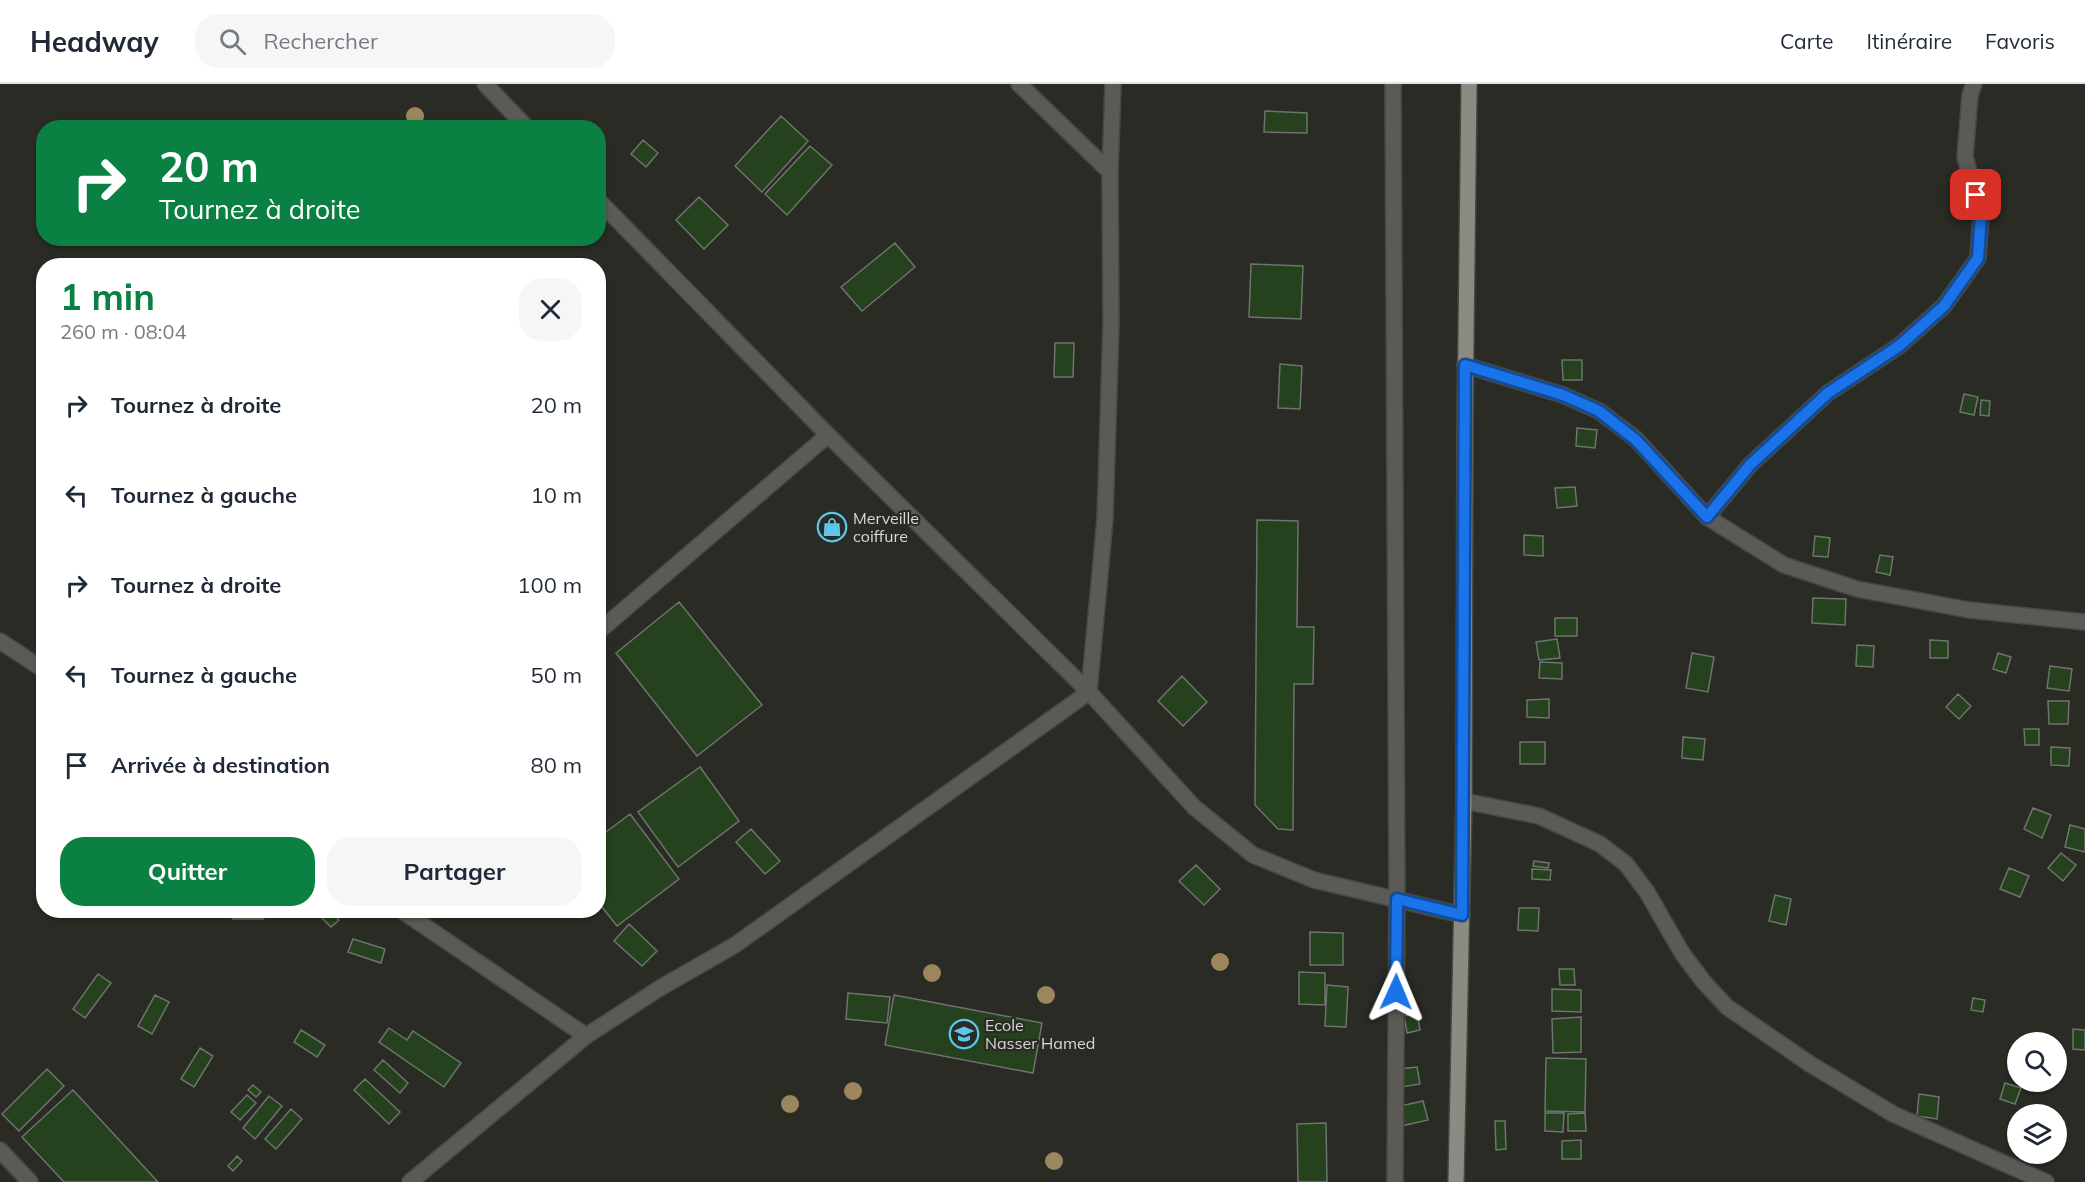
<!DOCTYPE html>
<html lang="fr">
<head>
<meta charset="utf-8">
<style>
	:root { --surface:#fff; --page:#f6f6f7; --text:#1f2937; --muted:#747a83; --line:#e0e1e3; --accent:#0b8043 }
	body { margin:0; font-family:Mulish,sans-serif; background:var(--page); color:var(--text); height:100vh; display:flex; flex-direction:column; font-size:22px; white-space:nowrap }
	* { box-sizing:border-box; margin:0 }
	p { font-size:20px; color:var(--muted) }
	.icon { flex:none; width:33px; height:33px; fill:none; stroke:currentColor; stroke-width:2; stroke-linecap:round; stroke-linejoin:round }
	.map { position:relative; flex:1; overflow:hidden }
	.side { position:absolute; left:36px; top:174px; width:570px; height:660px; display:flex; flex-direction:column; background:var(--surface); border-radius:24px; box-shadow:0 2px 4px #0004 }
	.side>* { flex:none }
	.top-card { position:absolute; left:36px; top:36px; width:570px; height:126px; border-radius:24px; box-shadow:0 2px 4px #0004; background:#0b8043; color:#fff; overflow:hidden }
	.fabs { position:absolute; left:2007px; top:948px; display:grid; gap:12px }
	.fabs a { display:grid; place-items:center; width:60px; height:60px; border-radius:50%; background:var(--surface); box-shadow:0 2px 4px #0004; font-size:30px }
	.pin { position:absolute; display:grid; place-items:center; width:51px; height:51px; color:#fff; margin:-26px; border-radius:12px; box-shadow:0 3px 9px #0006 }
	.me { position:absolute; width:66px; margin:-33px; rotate:1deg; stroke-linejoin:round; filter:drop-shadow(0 0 4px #0008) }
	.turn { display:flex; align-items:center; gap:21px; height:126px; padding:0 24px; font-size:27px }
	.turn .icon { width:78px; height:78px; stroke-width:2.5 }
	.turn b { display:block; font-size:42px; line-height:51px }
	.round { display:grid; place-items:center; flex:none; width:63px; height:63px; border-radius:24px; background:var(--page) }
	.summary { display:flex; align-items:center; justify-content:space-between; height:102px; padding:0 24px }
	h1 { font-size:36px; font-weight:700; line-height:45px; color:var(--accent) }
	.button { display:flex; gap:12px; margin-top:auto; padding:12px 24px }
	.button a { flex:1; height:69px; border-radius:24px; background:var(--accent); color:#fff; font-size:24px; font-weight:700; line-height:69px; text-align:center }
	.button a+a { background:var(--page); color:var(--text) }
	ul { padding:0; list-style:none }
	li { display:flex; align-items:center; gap:18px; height:90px; padding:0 24px }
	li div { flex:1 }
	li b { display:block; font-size:22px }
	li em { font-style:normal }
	header { display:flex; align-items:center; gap:36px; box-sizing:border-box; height:84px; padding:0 30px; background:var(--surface); border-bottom:2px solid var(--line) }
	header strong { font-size:28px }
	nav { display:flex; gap:33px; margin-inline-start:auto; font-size:21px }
	.search { width:420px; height:54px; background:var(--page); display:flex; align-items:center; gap:15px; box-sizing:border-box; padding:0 21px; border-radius:24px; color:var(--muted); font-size:22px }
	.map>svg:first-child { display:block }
</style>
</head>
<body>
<header>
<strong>Headway</strong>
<div class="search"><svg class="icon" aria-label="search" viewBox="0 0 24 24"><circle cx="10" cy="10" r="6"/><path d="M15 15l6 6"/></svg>Rechercher</div>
<nav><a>Carte</a><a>Itinéraire</a><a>Favoris</a></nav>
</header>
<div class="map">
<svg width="2085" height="1098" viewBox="0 0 2085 1098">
	<rect width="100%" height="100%" fill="#292b24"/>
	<!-- building -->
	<path fill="#25411e" stroke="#6e746d" stroke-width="1.5" d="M1265,27L1307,29V49L1264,48Z
		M781,32L808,57L762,108L735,82Z
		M643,56L658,69L646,83L631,70Z
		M810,62L832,81L787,131L765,110Z
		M699,113L728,141L704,165L676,136Z
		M895,159L915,183L862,227L841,203Z
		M1251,180L1303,182L1301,235L1249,233Z
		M1055,259H1074L1073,293H1054Z
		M1562,276H1582V296H1563Z
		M1280,280L1302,282L1300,325L1278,324Z
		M1964,310L1978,313L1974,331L1960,328Z
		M1981,316L1990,317L1989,332L1980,331Z
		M1577,344L1597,346L1595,364L1576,362Z
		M1575,403L1577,422L1557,424L1555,404Z
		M1257,436L1298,437L1297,543H1314L1313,600H1294L1293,746L1278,745L1255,721Z
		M1524,451L1543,452V472L1524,471Z
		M1815,452L1830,454L1828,473L1813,472Z
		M1880,471L1893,473L1890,491L1876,488Z
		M1813,514L1846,515L1845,541L1812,539Z
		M679,518L762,621L697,672L616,569Z
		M1555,534H1577V552H1555Z
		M1557,555L1560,574L1539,576L1536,558Z
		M1930,556L1948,557V574H1930Z
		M1857,561L1874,562L1873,583L1856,582Z
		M1692,569L1714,573L1708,608L1686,604Z
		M1998,569L2011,573L2006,589L1993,585Z
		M1540,578L1562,579V595L1539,594Z
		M2050,582L2072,585L2069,607L2047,604Z
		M1182,592L1207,618L1183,642L1158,617Z
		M1958,610L1971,622L1959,635L1946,623Z
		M1549,615V634L1527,633V616Z
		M2048,617H2069L2068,640H2049Z
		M2024,645H2039V661H2025Z
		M1683,653L1705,655L1703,676L1682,674Z
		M1520,658H1545V680H1520Z
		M2051,663L2070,664L2069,682L2051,681Z
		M700,683L739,737L678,783L638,728Z
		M2033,724L2051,731L2042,754L2024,745Z
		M630,730L679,795L617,842L598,818V754Z
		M2070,741L2085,745V768L2065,763Z
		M751,745L780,777L765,790L736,758Z
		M2061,769L2076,781L2063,797L2048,784Z
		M1534,777L1549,779L1548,784L1533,782Z
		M1196,781L1220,805L1204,821L1179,797Z
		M2009,784L2029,792L2020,813L2000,805Z
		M1532,785L1551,786L1550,796L1532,795Z
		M1775,811L1791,815L1786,841L1769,837Z
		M1519,824H1539L1538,847L1518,846Z
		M224,826H269L263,835H233Z
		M324,826H329L339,836L331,843L319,831Z
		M629,840L657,867L642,882L614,857Z
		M1310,848L1343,849V881H1310Z
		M353,855L385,865L381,879L348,868Z
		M1559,885H1574L1575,901H1560Z
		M1299,888L1325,889V921L1299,920Z
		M98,890L111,899L85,934L73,925Z
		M1327,901L1348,903L1346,943L1325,942Z
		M1552,905L1581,906V928L1552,927Z
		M848,909L890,913L887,939L846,935Z
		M155,911L169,918L152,950L138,942Z
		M894,911L1042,939L1033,989L885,961Z
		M1973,914L1985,916L1983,928L1971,926Z
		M1417,929L1420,946L1407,949L1404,932Z
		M1581,933V968L1553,969L1552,935Z
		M389,944L407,956L413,947L461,979L444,1003L379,958Z
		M2073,945L2085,946V966L2073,965Z
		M301,946L325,961L317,973L294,958Z
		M200,964L213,972L194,1003L181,995Z
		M1546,974L1586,975L1585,1028L1545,1027Z
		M383,976L408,999L400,1009L374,986Z
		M2056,981L2062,982L2058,998H2055Z
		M1417,983L1420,1000L1402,1003L1399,985Z
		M47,985L64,1002L19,1047L2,1030Z
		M365,995L400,1028L389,1040L354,1006Z
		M2005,999L2021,1004L2015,1020L2000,1015Z
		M253,1001L261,1008L256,1013L248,1006Z
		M73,1006L158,1098H64L22,1053Z
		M1919,1010L1939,1013L1937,1035L1917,1032Z
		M247,1011L256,1019L240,1036L231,1028Z
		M269,1012L282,1022L255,1055L243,1044Z
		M1423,1017L1428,1036L1401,1042L1396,1023Z
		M291,1025L302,1035L276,1065L265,1055Z
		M1545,1029H1564L1563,1048L1545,1047Z
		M1585,1029L1586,1047H1568V1030Z
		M2056,1036L2064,1037L2062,1053L2056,1052Z
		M1495,1037H1505L1506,1065L1496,1066Z
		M1326,1039L1327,1098H1298L1297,1040Z
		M1581,1056V1075H1562V1057Z
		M237,1072L242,1077L233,1087L228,1082Z"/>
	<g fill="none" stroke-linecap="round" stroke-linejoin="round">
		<!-- minor casing -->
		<g stroke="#454740" stroke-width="18">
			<path id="minor" d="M485,0L527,44
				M1393,0L1397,815L1395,1098
				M1110,88L1113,0
				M598,116L828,351L1089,608L1194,723L1253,771L1314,796L1462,831
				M1465,281L1563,311L1599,327L1636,355L1707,433L1784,481L1857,505L1969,526L2085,538
				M1707,433L1750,381L1828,309L1899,262L1944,222L1978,174L1981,131L1965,73L1970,11L1974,0
				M598,548L828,351
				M0,557L44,586
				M1464,717L1539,732L1600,760L1626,780L1647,808L1682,869L1703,897L1727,923L1810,980L1893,1030L2046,1098
				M401,826L586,952L410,1098
				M586,952L660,904L735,861L1089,608L1105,435L1111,241L1110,88L1019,0
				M0,1066L30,1098"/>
		</g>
		<!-- major casing -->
		<g stroke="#454740" stroke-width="18">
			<path id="major" d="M1456,1098L1464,717L1465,338L1469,0"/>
		</g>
		<!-- minor -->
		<use href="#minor" stroke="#5b5a57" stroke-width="15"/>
		<!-- major -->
		<use href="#major" stroke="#8b8a83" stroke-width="15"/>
	</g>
	<!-- trees -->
	<g fill="#9c865d">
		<circle cx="415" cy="32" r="9"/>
		<circle cx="1220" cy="878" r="9"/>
		<circle cx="932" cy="889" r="9"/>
		<circle cx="1046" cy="911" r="9"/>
		<circle cx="853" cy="1007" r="9"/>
		<circle cx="790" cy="1020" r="9"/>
		<circle cx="1054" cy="1077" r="9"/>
	</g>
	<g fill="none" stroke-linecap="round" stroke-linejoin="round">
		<!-- route casing -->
		<g stroke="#114b97" stroke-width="15">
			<path id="route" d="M1396,908L1397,815L1462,831L1465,281L1563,311L1599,327L1636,356L1707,433L1750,381L1828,309L1899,262L1944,222L1978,174L1981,131L1976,111"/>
		</g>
		<!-- route -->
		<use href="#route" stroke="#1a73e8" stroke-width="10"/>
	</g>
	<!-- icons -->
	<defs>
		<g id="shop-ring" transform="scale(1.5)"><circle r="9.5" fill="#292b24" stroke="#5cc7e7" stroke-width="1.5"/><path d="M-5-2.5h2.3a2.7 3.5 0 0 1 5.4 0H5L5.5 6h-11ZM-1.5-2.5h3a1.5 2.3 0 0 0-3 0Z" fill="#5cc7e7"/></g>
		<g id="school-ring" transform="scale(1.5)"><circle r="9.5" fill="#292b24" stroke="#5cc7e7" stroke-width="1.5"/><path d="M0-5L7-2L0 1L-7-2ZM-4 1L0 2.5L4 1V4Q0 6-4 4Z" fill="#5cc7e7"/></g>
	</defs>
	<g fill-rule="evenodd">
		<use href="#shop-ring" x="832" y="443"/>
		<use href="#school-ring" x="964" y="950"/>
	</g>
	<g text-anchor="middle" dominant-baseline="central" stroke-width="4.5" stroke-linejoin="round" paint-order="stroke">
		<!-- poi labels -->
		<g font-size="16" fill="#d8d9d5" stroke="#292b24" text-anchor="start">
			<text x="853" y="434">Merveille<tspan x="853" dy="18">coiffure</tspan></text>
			<text x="985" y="941">Ecole<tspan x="985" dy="18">Nasser Hamed</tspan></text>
		</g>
	</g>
</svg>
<div class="fabs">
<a><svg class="icon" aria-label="search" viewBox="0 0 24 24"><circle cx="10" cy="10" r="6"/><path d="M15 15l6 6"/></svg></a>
<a><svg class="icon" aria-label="layers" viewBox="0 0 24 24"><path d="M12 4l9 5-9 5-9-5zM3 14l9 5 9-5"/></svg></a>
</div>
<div class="pin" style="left:1976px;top:111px;background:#d93025"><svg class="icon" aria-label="arrive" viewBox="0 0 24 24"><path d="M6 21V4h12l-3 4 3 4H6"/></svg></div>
<svg class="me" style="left:1396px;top:908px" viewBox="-20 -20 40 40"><path d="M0-17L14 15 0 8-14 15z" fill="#1a73e8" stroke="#fff" stroke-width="4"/></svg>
<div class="top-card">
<div class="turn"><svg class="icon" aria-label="right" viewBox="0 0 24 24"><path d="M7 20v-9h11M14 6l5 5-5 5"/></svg><div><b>20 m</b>Tournez à droite</div></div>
</div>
<section class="side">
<div class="summary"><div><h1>1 min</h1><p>260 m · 08:04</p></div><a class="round"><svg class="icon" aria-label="close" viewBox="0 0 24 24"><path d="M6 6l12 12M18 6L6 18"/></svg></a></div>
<ul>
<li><svg class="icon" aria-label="right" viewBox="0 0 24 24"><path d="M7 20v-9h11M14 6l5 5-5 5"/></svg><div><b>Tournez à droite</b></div><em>20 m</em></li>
<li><svg class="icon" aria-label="left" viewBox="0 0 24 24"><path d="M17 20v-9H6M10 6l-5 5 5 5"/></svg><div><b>Tournez à gauche</b></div><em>10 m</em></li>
<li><svg class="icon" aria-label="right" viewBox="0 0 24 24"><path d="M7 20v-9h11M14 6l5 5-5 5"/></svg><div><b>Tournez à droite</b></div><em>100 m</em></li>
<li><svg class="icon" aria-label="left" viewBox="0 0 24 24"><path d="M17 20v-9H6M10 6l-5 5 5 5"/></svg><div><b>Tournez à gauche</b></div><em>50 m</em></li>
<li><svg class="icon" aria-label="arrive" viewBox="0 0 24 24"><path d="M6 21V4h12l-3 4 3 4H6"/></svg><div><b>Arrivée à destination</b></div><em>80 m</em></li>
</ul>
<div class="button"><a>Quitter</a><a>Partager</a></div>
</section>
</div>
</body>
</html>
